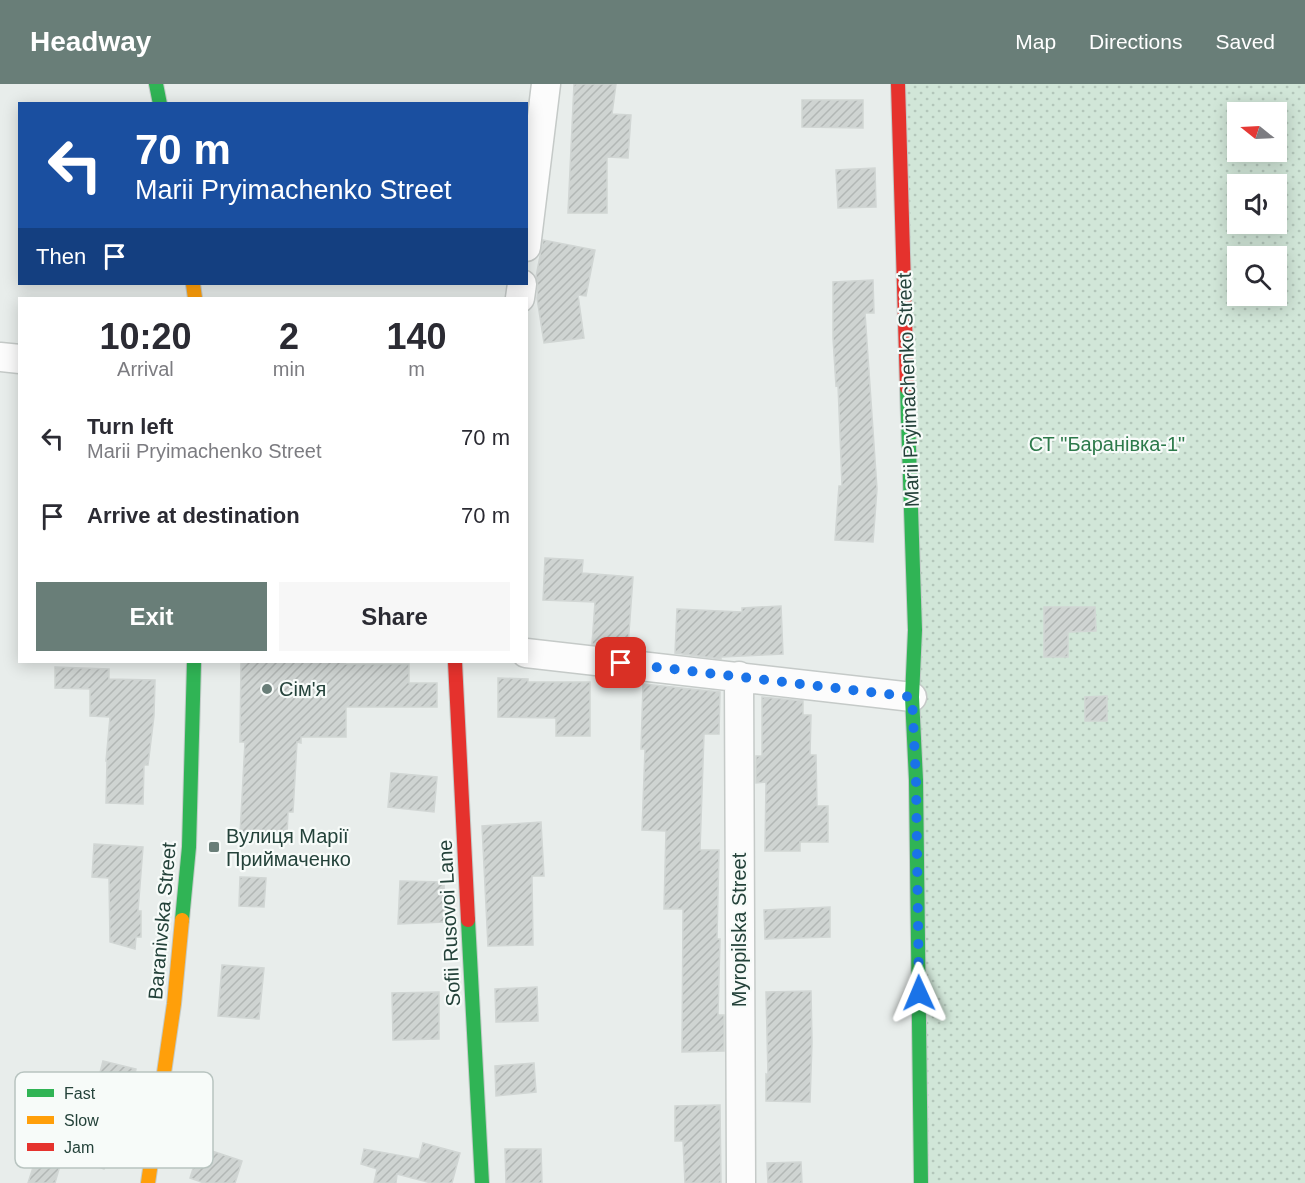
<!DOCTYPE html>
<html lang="en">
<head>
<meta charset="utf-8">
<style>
	:root { --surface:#fff; --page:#f7f7f7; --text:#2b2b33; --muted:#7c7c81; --accent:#697e78 }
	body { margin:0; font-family:Arial,sans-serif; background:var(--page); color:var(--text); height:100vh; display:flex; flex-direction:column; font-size:22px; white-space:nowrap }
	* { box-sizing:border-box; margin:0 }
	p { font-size:20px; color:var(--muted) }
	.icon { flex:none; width:33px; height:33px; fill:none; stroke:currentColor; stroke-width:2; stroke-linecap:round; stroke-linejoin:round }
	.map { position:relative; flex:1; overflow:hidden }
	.drawer { position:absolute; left:18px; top:213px; width:510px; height:366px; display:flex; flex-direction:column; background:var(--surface); border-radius:0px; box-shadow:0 3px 15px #0003 }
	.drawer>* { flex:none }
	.hud { position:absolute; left:18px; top:18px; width:510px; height:183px; border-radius:0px; box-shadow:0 3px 15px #0003; background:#1a4fa0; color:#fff; overflow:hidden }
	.needle { width:39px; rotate:288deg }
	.buttons { position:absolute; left:1227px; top:18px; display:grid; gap:12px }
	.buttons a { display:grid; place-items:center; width:60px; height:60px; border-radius:0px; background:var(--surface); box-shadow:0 3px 15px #0003; font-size:30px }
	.pin { position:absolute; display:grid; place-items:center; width:51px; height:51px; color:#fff; margin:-26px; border-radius:12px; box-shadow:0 3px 9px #0006 }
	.me { position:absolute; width:66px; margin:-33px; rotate:359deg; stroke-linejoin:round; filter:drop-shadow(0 0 4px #0008) }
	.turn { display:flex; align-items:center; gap:21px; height:126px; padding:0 18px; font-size:27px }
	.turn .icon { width:78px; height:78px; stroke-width:2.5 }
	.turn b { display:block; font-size:42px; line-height:51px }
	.then { display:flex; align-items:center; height:57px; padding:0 18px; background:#0003; gap:12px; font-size:22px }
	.eta { display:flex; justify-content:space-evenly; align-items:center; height:102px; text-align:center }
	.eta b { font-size:36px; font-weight:700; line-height:42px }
	.primary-button { display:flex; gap:12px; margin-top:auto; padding:12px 18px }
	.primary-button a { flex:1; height:69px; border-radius:0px; background:var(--accent); color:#fff; font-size:24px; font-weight:700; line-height:69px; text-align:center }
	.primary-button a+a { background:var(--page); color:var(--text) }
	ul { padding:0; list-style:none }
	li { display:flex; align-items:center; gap:18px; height:78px; padding:0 18px }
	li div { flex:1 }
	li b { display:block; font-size:22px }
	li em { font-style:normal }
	header { display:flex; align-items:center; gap:36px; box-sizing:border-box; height:84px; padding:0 30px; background:var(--accent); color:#fff }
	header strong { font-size:28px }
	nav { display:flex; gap:33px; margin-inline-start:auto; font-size:21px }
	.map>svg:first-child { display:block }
</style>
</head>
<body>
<header>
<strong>Headway</strong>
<nav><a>Map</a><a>Directions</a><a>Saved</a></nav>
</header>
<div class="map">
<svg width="1305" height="1099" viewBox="0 0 1305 1099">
	<defs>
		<pattern id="garden-dots" width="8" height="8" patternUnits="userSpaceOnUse" patternTransform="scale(1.5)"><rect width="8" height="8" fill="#d1e6d8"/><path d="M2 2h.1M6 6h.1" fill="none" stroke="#b3c6ba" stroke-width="1.8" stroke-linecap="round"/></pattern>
		<pattern id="building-hatch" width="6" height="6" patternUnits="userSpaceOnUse" patternTransform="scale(1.5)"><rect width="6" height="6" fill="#cfd4d2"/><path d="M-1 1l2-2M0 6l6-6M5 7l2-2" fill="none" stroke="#b2b7b5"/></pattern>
	</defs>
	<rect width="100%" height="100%" fill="#e8edeb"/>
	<!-- garden -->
	<path fill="url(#garden-dots)" fill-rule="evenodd" d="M898,0H1305V1099H921ZM1238,28H1276V68H1238ZM1238,100H1276V140H1238ZM1238,172H1276V212H1238Z"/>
	<!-- building -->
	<path fill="url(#building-hatch)" stroke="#d1d6d4" stroke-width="1.5" d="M574,0H616L612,30L631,31L628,74L607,73V129H568Z
		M802,16H863V44L802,43Z
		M875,84L876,123L838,124L836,86Z
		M543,156L595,166L586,212L578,211L584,254L544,259L537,214L538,202L536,193Z
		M873,196L874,229H865L877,405L873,458L835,456L839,402H842L838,301L836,302L833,254V198Z
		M545,474L583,476L582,489L633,493L628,562L592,560L595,518L543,516Z
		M781,522L783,570L721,573V575L675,569L677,525L742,528V524Z
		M1044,523H1095L1096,547L1068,548V573H1044Z
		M241,578H345V580H409V599H437V623H346V653H301V659L297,658L293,728H288L287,752L240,750L245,658H240Z
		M55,583L109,585V595L155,596L154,632L148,681H144L143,720L106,719L107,677H106L110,633L90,632V605L55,604Z
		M498,594L528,595V598H590V652H556V634L498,633Z
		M643,600L720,608L719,650H704L700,766H719L717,855H720L718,931H724V967L682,968L683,825H664L666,747L642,746L645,665H641Z
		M1107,612V637H1085V613Z
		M762,613L803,617V631H811L810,671H816L817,722H828V758H800V767H765L766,698L756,699V672H762Z
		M391,689L437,693L434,728L388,723Z
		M541,738L544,792H532L533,861L488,862L482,742Z
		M94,760L143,763L138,827H141V853H136L135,865L110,858L109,794L92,793Z
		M240,793L266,794L264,823L239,822Z
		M400,797L444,798L445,838L398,840Z
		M830,823V853L765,855L764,826Z
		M222,881L264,884L259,935L218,932Z
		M537,903L538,937L496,938L495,905Z
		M811,907L812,958L810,1018L766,1017V990L768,991L766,908Z
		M439,908V955L393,956L392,909Z
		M103,977L136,985L130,1009L97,1000Z
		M534,979L536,1008L496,1012L495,982Z
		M720,1021L721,1099H685L683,1057H675V1022Z
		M67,1038L115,1057L104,1085L56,1066Z
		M423,1059L460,1069L452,1099H431L397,1090L396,1099H374L377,1085L361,1080L364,1065L419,1075Z
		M200,1063L242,1077L235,1099H204L190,1094Z
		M505,1065H541L542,1099H506Z
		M37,1071L61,1078L55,1099H28Z
		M801,1078L802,1099H768L767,1079Z"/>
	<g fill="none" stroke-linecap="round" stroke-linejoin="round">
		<!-- street casing -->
		<g stroke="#c5cac8" stroke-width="31">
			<path id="street" d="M526,163L546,0
				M520,214L522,200
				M0,273L20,275
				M526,569L912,613
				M739,592L741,1099"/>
		</g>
		<!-- fast casing -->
		<g stroke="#c3cbc8" stroke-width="16">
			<path id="fast" d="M156,0L160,20
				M907,304L915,546L912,613L916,696L921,1099
				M182,836L189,763L194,578
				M468,836L482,1099"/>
		</g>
		<!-- slow casing -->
		<g stroke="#c3cbc8" stroke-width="16">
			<path id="slow" d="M193,200L195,214
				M148,1099L174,920L182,836"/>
		</g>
		<!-- jam casing -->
		<g stroke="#c3cbc8" stroke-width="16">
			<path id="jam" d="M898,0L907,304
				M455,578L468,836"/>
		</g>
		<!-- street -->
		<use href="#street" stroke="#fcfcfc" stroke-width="28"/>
		<!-- fast -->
		<use href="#fast" stroke="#30b455" stroke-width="14"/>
		<!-- slow -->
		<use href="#slow" stroke="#ff9f0a" stroke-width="14"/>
		<!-- jam -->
		<use href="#jam" stroke="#e5322d" stroke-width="14"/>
	</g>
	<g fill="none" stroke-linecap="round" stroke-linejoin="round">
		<!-- route -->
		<path stroke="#1a73e8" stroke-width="10" stroke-dasharray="0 18" d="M621,579L912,613L916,696L919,909"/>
	</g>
	<!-- markers -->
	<g fill="#697e78" stroke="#f7fbf9" stroke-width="2">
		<circle cx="267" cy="605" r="6"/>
		<rect x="208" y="757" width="12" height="12" rx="3"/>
	</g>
	<g text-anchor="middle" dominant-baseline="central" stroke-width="4.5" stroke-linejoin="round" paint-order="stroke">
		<!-- street labels -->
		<g font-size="20" fill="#24423a" stroke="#f7fbf9">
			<text transform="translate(908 306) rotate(-92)">Marii Pryimachenko Street</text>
			<text transform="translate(162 837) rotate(-85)">Baranivska Street</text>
			<text transform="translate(449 839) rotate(-93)">Sofii Rusovoi Lane</text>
			<text transform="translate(739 846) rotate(-90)">Myropilska Street</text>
		</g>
		<!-- park labels -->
		<g font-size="20" fill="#2d7a4b" stroke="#f7fbf9">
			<text x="1107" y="360">СТ "Баранівка-1"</text>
		</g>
		<!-- poi labels -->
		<g font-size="20" fill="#24423a" stroke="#f7fbf9" text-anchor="start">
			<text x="279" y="605">Сім'я</text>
			<text x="226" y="752">Вулиця Марії<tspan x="226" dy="23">Приймаченко</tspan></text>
		</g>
	</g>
	<!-- legend -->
	<rect x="15" y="988" width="198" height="96" rx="9" fill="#f7fbf9" stroke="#b8c4c0" stroke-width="1.5"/>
	<rect x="27" y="1005" width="27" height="8" fill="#30b455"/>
	<rect x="27" y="1032" width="27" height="8" fill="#ff9f0a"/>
	<rect x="27" y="1059" width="27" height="8" fill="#e5322d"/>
	<g font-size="16" fill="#24423a">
		<text x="64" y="1015">Fast</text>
		<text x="64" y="1042">Slow</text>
		<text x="64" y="1069">Jam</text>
	</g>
</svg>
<div class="buttons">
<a><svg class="needle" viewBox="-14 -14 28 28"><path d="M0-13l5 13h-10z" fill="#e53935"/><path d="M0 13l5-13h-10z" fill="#7c7c81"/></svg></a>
<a><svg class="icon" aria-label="sound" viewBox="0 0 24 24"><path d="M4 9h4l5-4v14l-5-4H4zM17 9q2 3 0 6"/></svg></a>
<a><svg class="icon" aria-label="search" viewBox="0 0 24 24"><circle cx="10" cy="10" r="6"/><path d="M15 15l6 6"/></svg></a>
</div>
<div class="pin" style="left:621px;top:579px;background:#d93025"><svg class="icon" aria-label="arrive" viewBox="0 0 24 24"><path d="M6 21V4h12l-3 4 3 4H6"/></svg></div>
<svg class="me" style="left:919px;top:909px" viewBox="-20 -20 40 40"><path d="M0-17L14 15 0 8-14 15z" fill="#1a73e8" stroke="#fff" stroke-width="4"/></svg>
<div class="hud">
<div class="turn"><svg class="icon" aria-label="left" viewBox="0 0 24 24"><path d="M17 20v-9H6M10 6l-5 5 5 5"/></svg><div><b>70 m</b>Marii Pryimachenko Street</div></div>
<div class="then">Then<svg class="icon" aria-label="arrive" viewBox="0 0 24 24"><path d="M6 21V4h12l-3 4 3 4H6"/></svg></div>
</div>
<section class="drawer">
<div class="eta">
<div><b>10:20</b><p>Arrival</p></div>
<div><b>2</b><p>min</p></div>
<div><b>140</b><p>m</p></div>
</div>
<ul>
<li><svg class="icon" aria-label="left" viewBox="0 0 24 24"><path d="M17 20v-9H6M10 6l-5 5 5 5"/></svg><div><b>Turn left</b><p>Marii Pryimachenko Street</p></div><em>70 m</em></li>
<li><svg class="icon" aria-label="arrive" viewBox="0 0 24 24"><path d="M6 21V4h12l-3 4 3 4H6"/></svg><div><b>Arrive at destination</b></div><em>70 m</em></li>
</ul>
<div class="primary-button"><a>Exit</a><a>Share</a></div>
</section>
</div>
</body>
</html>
